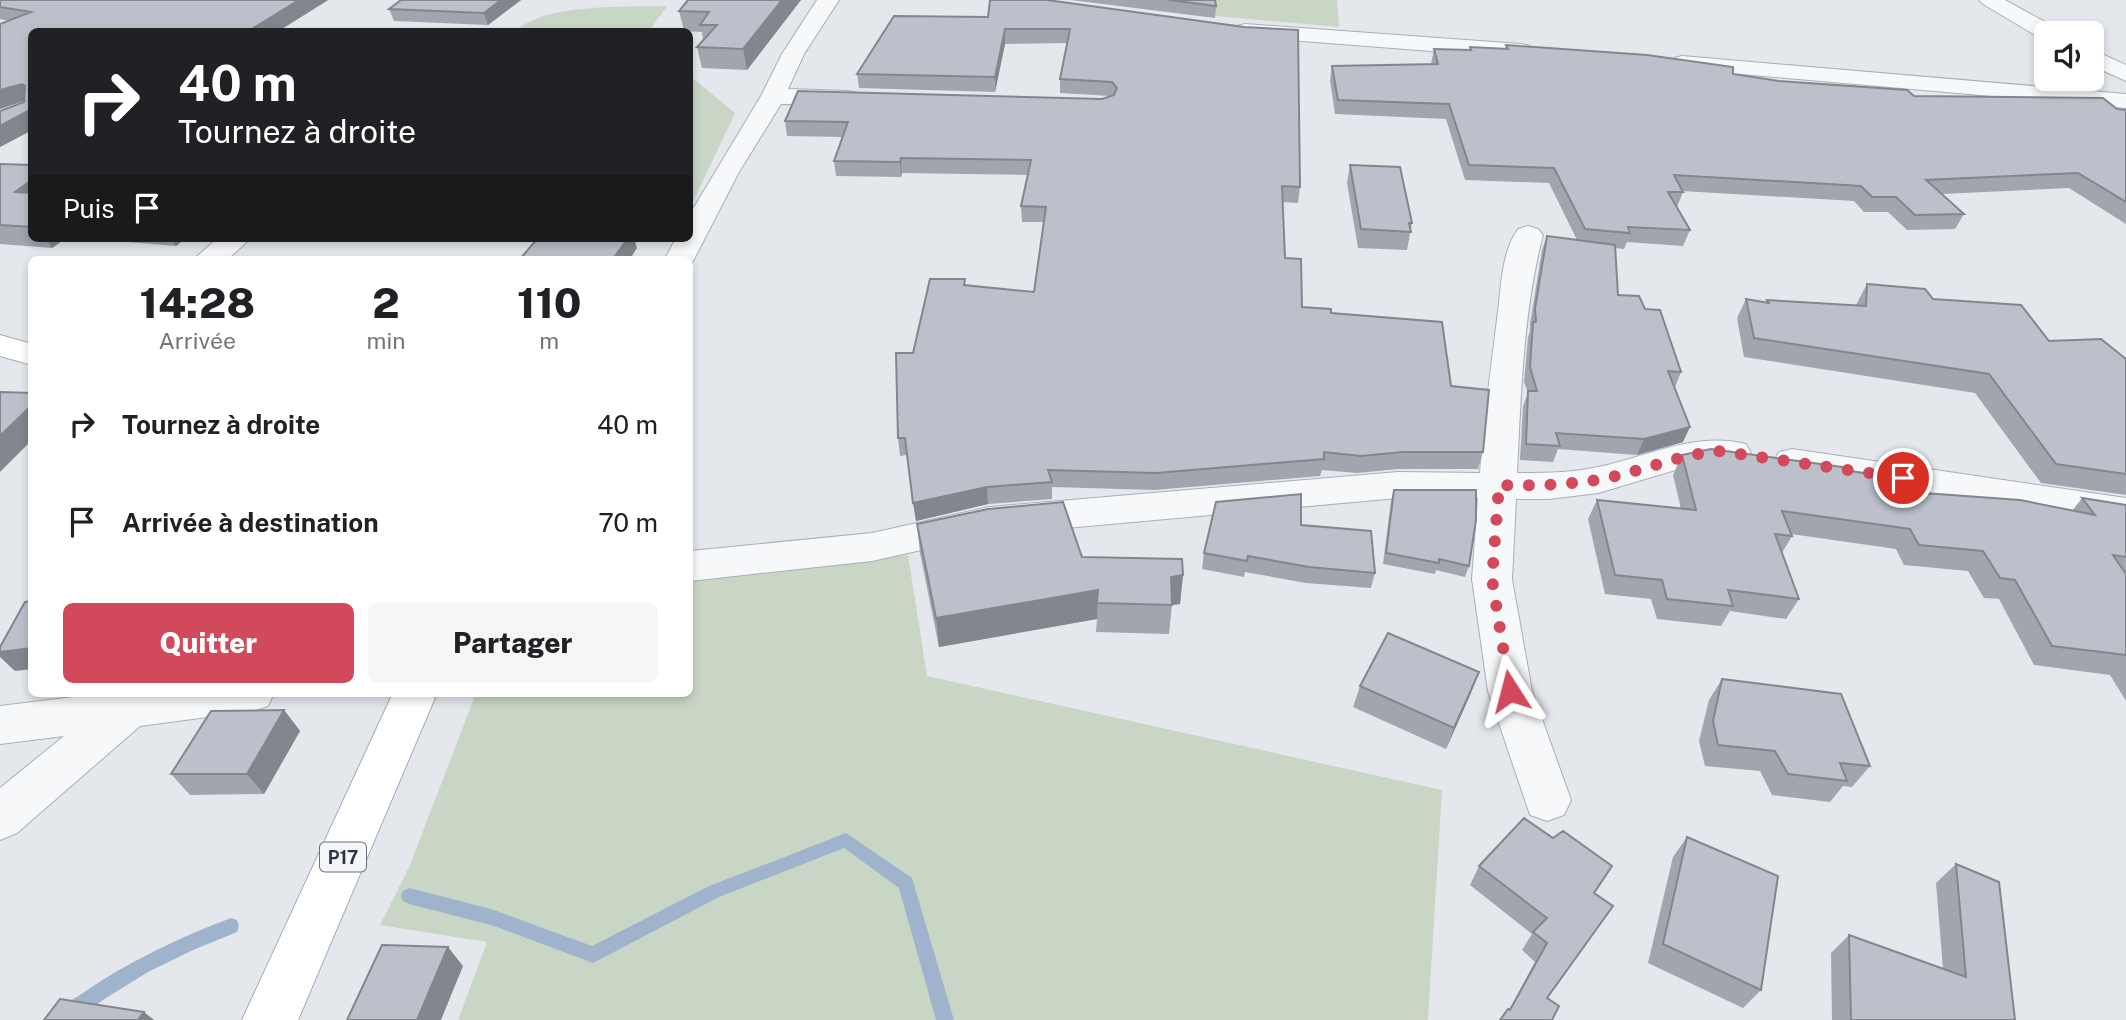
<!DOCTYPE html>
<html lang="fr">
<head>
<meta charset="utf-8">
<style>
	:root { --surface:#fff; --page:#f6f6f6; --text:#202124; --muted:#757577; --accent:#d1495b }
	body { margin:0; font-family:"Public Sans",sans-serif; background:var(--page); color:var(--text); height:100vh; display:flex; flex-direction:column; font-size:26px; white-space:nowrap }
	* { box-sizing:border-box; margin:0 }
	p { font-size:23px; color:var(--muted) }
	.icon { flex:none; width:38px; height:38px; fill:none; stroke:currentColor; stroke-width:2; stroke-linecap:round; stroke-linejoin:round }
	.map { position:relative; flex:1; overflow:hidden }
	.side { position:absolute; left:28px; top:256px; width:665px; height:441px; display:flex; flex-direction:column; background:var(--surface); border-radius:10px; box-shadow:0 4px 10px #0003 }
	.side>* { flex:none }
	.hud { position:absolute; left:28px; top:28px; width:665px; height:214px; border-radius:10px; box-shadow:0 4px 10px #0003; background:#202124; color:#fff; overflow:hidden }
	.controls { position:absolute; left:2034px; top:21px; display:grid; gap:14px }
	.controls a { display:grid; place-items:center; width:70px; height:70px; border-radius:10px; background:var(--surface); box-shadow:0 4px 10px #0003; font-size:35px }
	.pin { position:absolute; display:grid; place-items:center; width:60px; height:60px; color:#fff; margin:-30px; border:4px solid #fff; border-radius:50%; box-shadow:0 2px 7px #0007 }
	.me { position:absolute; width:77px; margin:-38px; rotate:351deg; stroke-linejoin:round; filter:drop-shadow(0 0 5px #0008) }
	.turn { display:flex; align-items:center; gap:24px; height:147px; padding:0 35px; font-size:32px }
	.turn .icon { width:91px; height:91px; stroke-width:2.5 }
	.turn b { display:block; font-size:49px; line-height:60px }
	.then { display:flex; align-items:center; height:66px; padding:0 35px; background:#0003; gap:14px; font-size:26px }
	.eta { display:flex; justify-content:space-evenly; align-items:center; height:119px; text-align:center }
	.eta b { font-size:42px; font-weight:800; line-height:49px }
	.button { display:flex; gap:14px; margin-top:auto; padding:14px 35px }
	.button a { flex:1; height:80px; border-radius:10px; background:var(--accent); color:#fff; font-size:28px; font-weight:800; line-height:80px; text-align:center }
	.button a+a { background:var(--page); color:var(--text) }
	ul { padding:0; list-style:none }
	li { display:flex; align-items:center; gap:21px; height:98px; padding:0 35px }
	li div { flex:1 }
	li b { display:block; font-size:26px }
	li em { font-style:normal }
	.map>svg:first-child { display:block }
</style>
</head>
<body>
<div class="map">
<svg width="2126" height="1020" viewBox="0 0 2126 1020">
	<rect width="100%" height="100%" fill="#e4e7ec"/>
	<!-- green -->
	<path fill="#c9d6c5" d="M1161,0H1337L1339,27L1159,11Z
		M667,6L649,31H517C542,3 630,7 667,6Z
		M690,76L735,113L690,208Z
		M908,555L927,676L1442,790L1428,1020H458L487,942L380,925L410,865L476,693H690V581Z"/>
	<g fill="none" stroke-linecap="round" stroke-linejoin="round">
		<!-- stream -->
		<path fill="#9fb4cc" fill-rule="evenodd" d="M846,833L912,878L954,1020H936L899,888L844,848L719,897L593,963L491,925L409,904L403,901L401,896L403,891L409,888L491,909L592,946L707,887Z
			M231,918L237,920L239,926L237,932L193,950L148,972L106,998L75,1020H52C57,1009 70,1001 80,995C127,962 178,938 231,918Z"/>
		<!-- minor casing -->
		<g stroke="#a9aeb7" stroke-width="2">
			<path id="minor" d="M817,0H839L804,54L788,89L848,91L857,93L860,98L857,103L848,105L781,104L739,172L691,265L690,259H665L676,238H690V214L761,96L782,54Z
				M1979,0H2005L2056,28L2059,33H2046V39L2040,38L1983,4Z
				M1245,24L1521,44L1529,46L1532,51L1529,56L1521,58L1237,36L1234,31L1237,26Z
				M2091,49L2126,65V81L2091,65Z
				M1682,56L2126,94V108L1674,68L1670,63L1674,58Z
				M1528,226L1538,229L1543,235C1523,312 1521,394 1517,473C1544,473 1572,473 1598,467C1647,457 1695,431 1746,444L1751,453L1746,462L1733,465L1689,466L1598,493L1549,499H1516L1512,579L1532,691L1571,800L1564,815L1547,821L1530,815L1488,691L1472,579L1478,498H1398L989,535L872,561L690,581V551L872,533L989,507L1398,472L1480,473C1484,419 1491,366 1498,312C1501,286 1502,251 1518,229Z
				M218,238H251L228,259H194Z
				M1792,449L2126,498V524L1779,470L1774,461L1779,452Z
				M106,693H274L268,706L252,711L140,726L17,833L0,840V788L64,736L0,744V706Z"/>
		</g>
		<!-- primary casing -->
		<g stroke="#a3abb8" stroke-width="2">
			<path id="primary" d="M0,335L32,344V365L0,356Z
				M393,693H437L298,1020H242Z"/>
		</g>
		<!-- minor -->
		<use href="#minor" fill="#f7f8fa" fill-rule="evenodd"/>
		<!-- primary -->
		<use href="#primary" fill="#fff" fill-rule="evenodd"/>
	</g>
	<!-- wall -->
	<path fill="#a1a5ae" d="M0,0H328L277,32H32V130L0,147V111L24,102V101L0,109L9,21L0,19Z
		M521,0L488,25L394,21L389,9Z
		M801,0L747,70L702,68L697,47L703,40L702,32L684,31L679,11Z
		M1047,0L1300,187L1298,203L1282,202L1285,258L1302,307L1331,313L1451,386L1483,452L1478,469H1398L1357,473L1322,470L1320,476L1155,490L1052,487V499L988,504L916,521L907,455L900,456L898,438L913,353L965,285L1034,292L1044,222H1022L1021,206L1028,175L902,173L901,177L836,176L834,161L842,137L787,136L785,121L1102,99L1111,96L1060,93V79L1067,43L1005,44L995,92L859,88L857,74L988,17Z
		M1071,0H1215L1216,6L1215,18Z
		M1506,45L1733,74L1779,81L1914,96L2126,110V224L2069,188L1942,194L1964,214L1955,229L1907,230L1888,212H1864L1854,201L1682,191L1683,192L1677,207L1690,230L1683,246L1627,242L1624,249L1615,248L1618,295L1645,309L1681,372L1675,387L1683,442L1637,455L1558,449L1553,462L1520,460L1523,406L1528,393L1524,382L1528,337L1530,331V324L1542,250L1547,236L1577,240L1549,183L1465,180L1446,119L1335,114L1330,80L1332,66L1431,64L1434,49L1469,50L1470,47L1505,49Z
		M0,164L32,165V238H66L52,248L0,244Z
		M1350,165L1412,223L1407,250L1358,248L1347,183Z
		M125,238H186L176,246L128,242Z
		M1867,284L1933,299L2049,341L2126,359V495L2041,483L1975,393L1744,357L1737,318L1746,299L1766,302L1767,300L1856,305L1857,303Z
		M1682,455L1844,470L1924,493L2072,511L2082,498L2126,505V701L2110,675L2034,665L1999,599L1984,598L1968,571L1904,565L1896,549L1791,534L1792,536L1782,553L1799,599L1786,619L1730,611L1721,626L1657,619L1651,599L1605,594L1588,519L1597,500L1681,509L1673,475Z
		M1394,490L1469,566L1465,577L1436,570L1435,574L1383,564L1391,501Z
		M917,524L1082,557L1183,575L1180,604L1172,605L1169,634L1096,632L1097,619L939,647L920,553Z
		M1301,525L1375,573L1371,588L1306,583L1245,572L1244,577L1202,569L1204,553Z
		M1722,679L1870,766L1852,787L1843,786L1830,802L1772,795L1760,771L1705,766L1699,741L1709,700Z
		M1360,686L1471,693L1446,749L1353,707Z
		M284,710L300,731L264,794L190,795L171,774Z
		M1687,837L1761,990L1743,1008L1648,963L1673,857Z
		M1553,838L1594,893L1600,924L1547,998L1552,1020L1509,1010L1535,962L1522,950L1532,934L1470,885L1479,866Z
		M1956,864L2015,1020H1832L1831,953L1849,935L1943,969L1936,883Z"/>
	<!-- shaded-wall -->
	<path fill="#83868d" d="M299,0H328L277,32H247Z
		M501,0H521L488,25L484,13Z
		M782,0H801L747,70L743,49Z
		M1005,29V44L995,92V77Z
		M22,84L31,98L0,109V90Z
		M32,109V130L0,147V126Z
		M901,158L902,173L901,177L900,162Z
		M32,180V209L15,192Z
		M45,238H66L52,248Z
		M171,238H186L176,246Z
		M628,238H634L637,248L630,259H613Z
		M32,405V440L0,472V436Z
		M1690,427L1683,442L1637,455L1644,439Z
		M987,487L988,504L916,521L913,503Z
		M1183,575L1180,604L1172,605L1171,577Z
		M1098,590L1097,619L939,647L936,618Z
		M32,648V669L15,671L0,657V652Z
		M1479,672L1471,693L1446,749L1454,728Z
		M284,710L300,731L264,794L247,774Z
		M448,947L463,966L441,1020H417Z
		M144,1012L154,1020H138Z"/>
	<!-- building -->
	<path fill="#bbc0ca" stroke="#83868d" stroke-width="2" d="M0,0H299L247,32H32V109L0,126V111L24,102L25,86L22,84L0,90V24L31,12L0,7Z
		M401,0H501L484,13L389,9Z
		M688,0H782L743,49L697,47L717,25H700L709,12L679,11Z
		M990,0H1047L1244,27L1298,30L1300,187L1282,186L1285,258L1301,259L1302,307L1331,309V313L1442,322L1451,386L1489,390L1483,452H1403L1361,456L1324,452V459L1156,473L1048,470L1052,482L987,487L913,503L905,438H898L896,353H913L930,279H965L964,285L1034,292L1046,207L1021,206L1031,160L901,158L900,162L834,161L848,122L785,121L798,91L1102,99L1114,95L1117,88L1112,82L1060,79L1070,29H1005L995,77L857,74L894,16L988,17Z
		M1169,0H1215L1216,6Z
		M1506,45L1647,55L1733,67V74L1779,81L1907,90L1914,96L2103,98L2117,109L2126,110V202L2078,173L1926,180L1964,214L1915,215L1896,197H1872L1861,186L1674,175L1683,192H1668L1690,230L1628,227L1630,233L1585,229L1554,168L1469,165L1449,104L1338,100L1332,66L1438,64L1434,49L1471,50L1470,47L1508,49Z
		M0,164L32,165V180L15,192L32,193V227L0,225Z
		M1350,165L1400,167L1412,223H1409L1411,232L1361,229Z
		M1547,236L1615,245L1618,295L1639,296L1645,309L1660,310L1681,372L1668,371L1690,427L1644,439L1556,433L1560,446L1526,444L1528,391H1537L1530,367L1533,322H1536L1535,309Z
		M538,238H628L613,259H520Z
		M1867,284L1925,289L1933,299L2021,305L2049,341L2101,339L2126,359V474L2056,464L1989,374L1754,338L1746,299L1769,303L1767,300L1866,306Z
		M0,392L32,393V405L0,436Z
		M1711,449L1842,467L1844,470L1877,475L1880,480L1919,484L1924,493L2020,500L2095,515L2082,498L2126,505V557L2113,555L2126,574V655L2052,646L2015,580L2000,578L1983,551L1919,545L1910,529L1782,511L1792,536L1775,534L1799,599L1728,590L1733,606L1667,599L1662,580L1615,575L1597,500L1696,510L1682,455Z
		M1394,490H1476V520L1469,566L1439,559V563L1386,553Z
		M1301,494V525L1371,531L1375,573L1309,567L1248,556L1247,561L1204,553L1216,502Z
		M1063,502L1082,557L1182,559L1183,575L1171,577L1172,605L1097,603L1098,590L936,618L917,524L988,509Z
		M32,601V648L0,652V647L25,602Z
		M1388,633L1479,672L1454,728L1360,686Z
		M1722,679L1841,694L1870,766L1840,763L1847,781L1788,774L1775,751L1718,745L1713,721Z
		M284,710L247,774H171L211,711Z
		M1524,818L1553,838L1563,831L1612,866L1594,893L1613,906L1547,998L1559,1006L1552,1020H1500L1508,1009L1510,1010L1547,943L1533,932L1547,918L1479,866Z
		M1687,837L1778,876L1761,990L1663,944Z
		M1956,864L1999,882L2015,1020H1851L1849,935L1966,977Z
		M382,945L448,947L417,1020H347Z
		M60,999L144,1012L138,1020H44Z"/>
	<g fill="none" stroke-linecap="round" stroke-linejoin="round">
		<!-- route -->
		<path stroke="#d1495b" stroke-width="12" stroke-dasharray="0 21.6" d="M1510,691L1492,579L1499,485C1532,486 1564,485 1597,480C1638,473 1676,455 1718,451L1903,478"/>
	</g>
	<g text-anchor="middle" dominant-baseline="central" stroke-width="7" stroke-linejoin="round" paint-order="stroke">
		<!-- shield labels -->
		<rect fill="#f4f6f9" stroke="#676e7b" stroke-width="2" x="320" y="842.5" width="46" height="29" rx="5"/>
		<g font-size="18" font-weight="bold" fill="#2b3445">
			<text x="343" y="857">P17</text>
		</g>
	</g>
</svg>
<div class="controls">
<a><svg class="icon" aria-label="sound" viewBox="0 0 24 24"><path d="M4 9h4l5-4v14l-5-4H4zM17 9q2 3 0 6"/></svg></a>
</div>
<div class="pin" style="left:1903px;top:478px;background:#d93025"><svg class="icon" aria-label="arrive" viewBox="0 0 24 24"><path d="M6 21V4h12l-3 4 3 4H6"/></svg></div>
<svg class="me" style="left:1510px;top:691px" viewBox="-20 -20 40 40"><path d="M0-17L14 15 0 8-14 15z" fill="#d1495b" stroke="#fff" stroke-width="4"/></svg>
<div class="hud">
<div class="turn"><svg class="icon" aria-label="right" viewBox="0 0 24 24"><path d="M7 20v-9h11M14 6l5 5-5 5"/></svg><div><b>40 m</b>Tournez à droite</div></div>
<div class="then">Puis<svg class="icon" aria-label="arrive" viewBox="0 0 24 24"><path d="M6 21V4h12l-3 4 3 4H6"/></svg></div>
</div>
<section class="side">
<div class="eta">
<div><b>14:28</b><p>Arrivée</p></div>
<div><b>2</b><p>min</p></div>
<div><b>110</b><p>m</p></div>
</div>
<ul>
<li><svg class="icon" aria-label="right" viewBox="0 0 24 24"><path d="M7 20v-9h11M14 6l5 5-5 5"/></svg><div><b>Tournez à droite</b></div><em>40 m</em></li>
<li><svg class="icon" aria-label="arrive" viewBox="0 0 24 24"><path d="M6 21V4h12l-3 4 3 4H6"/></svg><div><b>Arrivée à destination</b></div><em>70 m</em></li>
</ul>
<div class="button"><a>Quitter</a><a>Partager</a></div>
</section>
</div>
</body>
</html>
